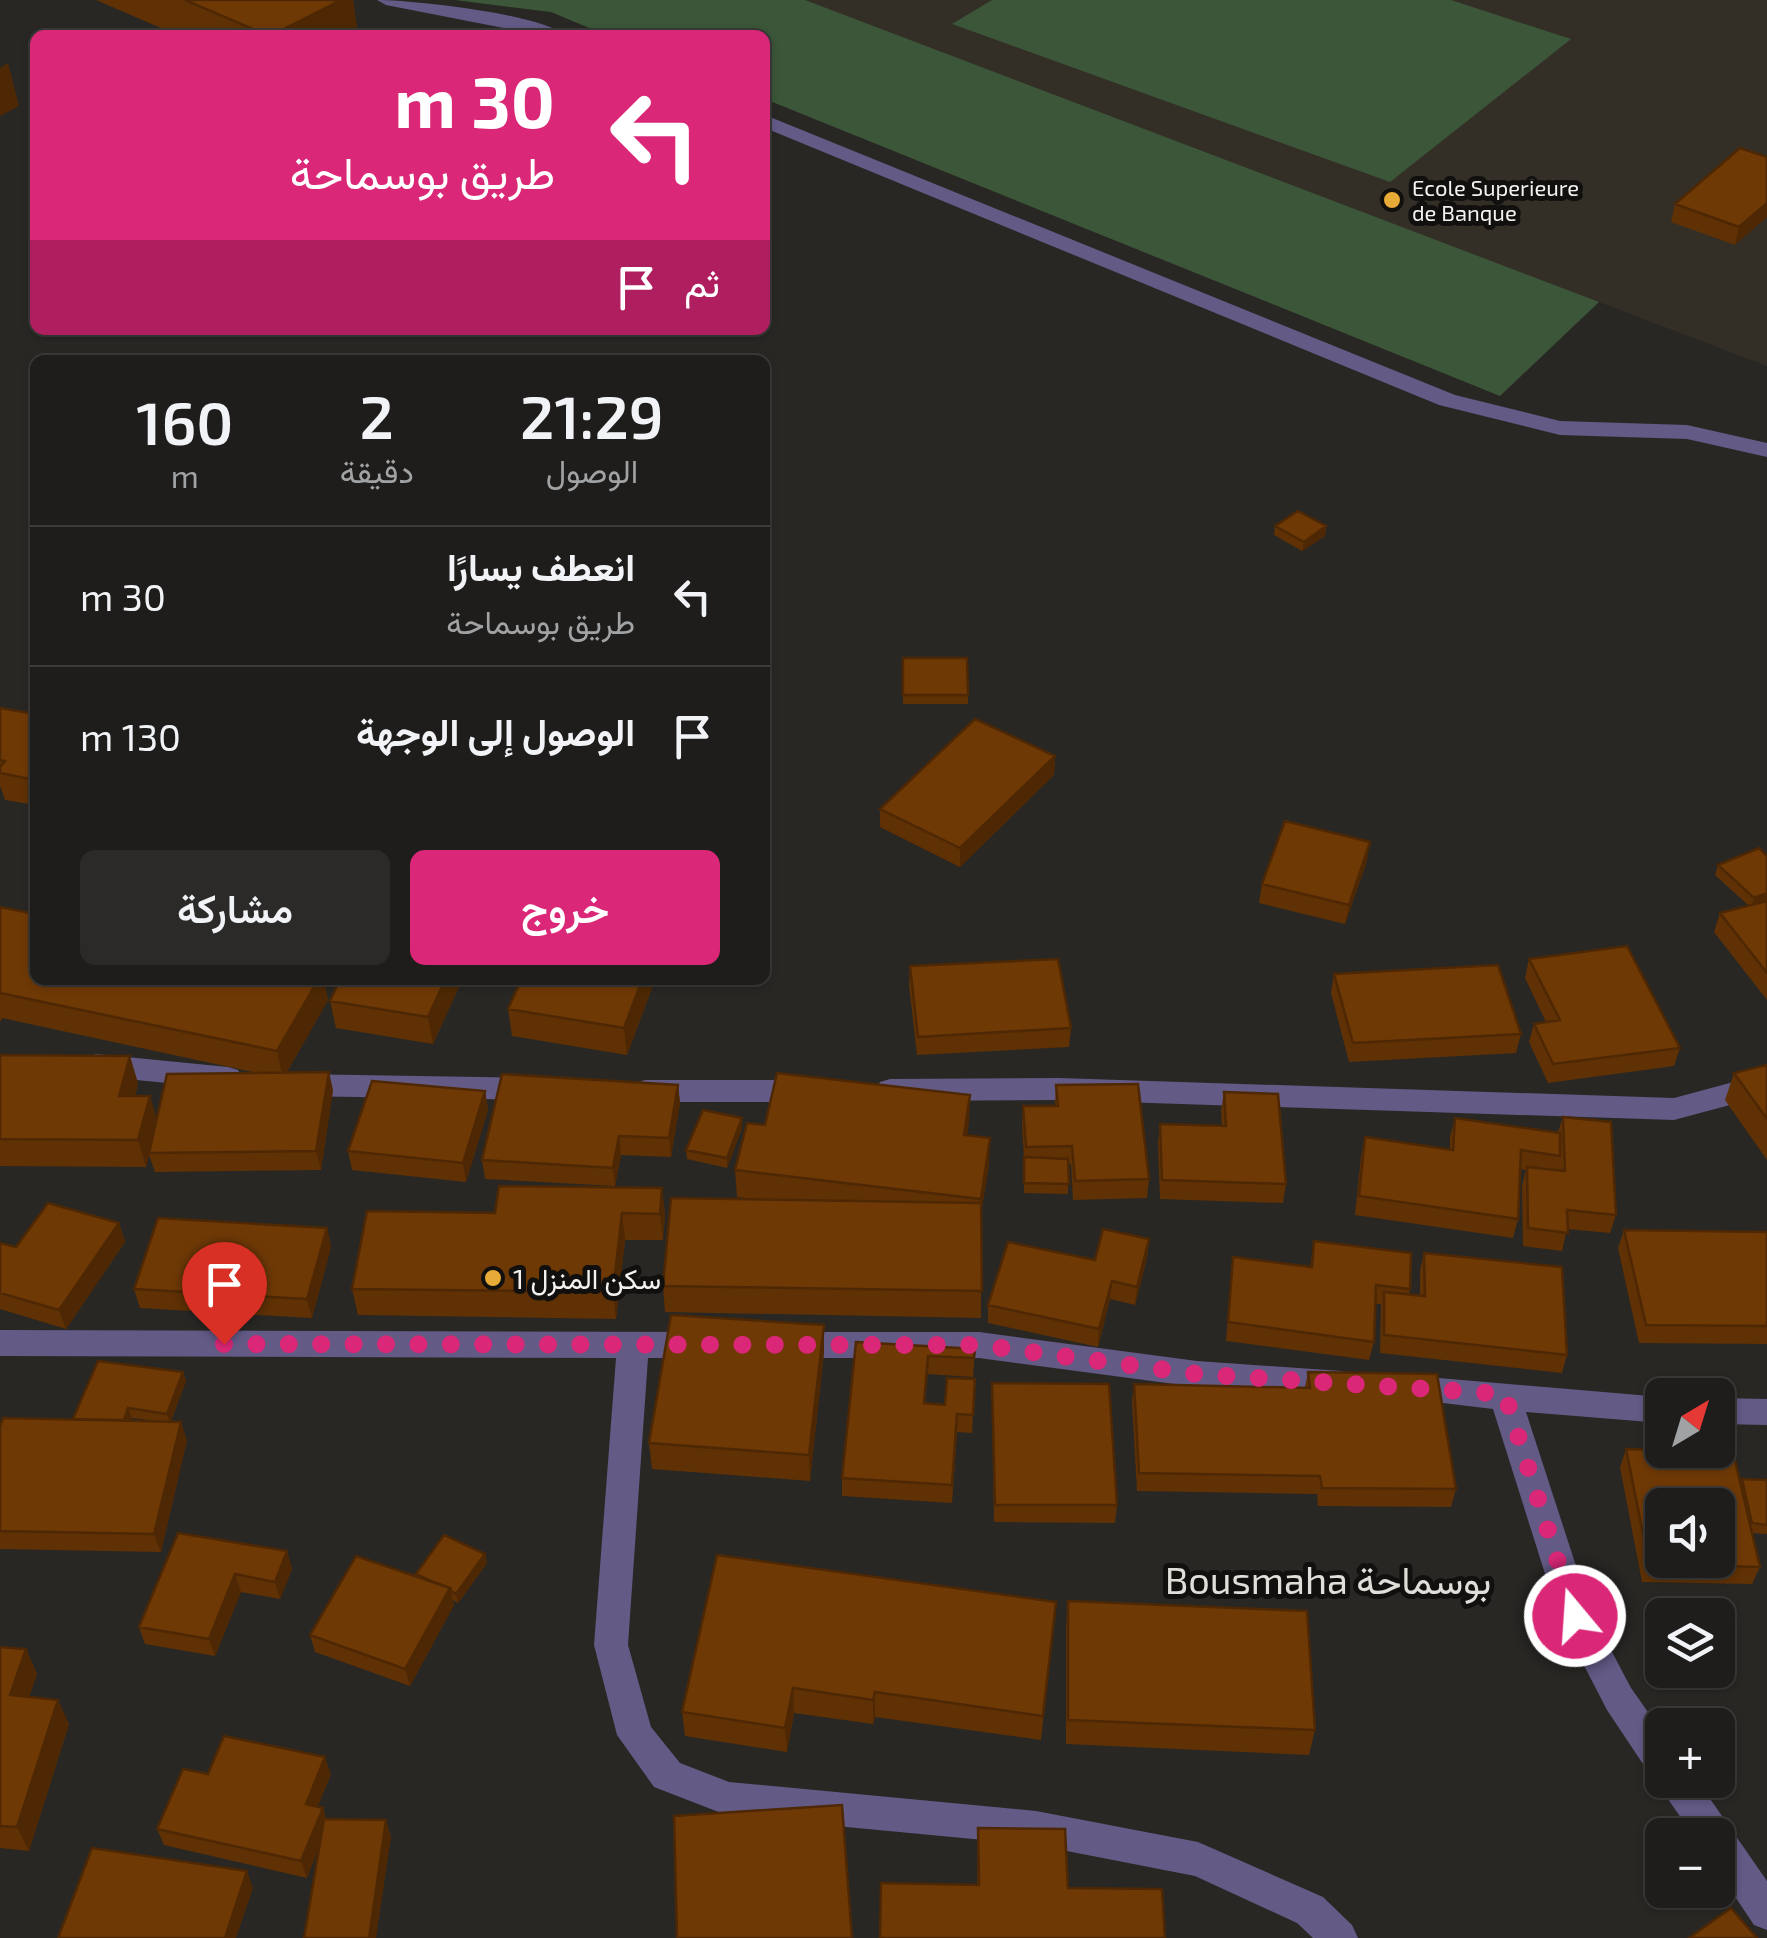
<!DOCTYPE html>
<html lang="ar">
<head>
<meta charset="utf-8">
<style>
	:root { --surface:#1f1d1b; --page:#2c2a28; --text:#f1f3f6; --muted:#a1a2a3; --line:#3c3b3a; --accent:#db2777 }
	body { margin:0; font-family:"Exo 2",Vazirmatn,sans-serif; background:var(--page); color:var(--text); direction:rtl; height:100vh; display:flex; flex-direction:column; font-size:38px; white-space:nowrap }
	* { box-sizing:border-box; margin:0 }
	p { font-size:32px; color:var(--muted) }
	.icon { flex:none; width:55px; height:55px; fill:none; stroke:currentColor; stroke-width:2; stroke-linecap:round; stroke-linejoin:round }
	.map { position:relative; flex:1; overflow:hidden; direction:ltr }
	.panel { position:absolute; left:30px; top:355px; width:740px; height:630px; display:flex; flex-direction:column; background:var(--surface); border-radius:15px; box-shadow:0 2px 8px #0004,0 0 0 2px var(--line); direction:rtl }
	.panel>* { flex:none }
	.banner { position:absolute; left:30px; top:30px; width:740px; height:305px; border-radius:15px; box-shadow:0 2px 8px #0004,0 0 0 2px var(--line); direction:rtl; background:#db2777; color:#fff; overflow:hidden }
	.needle { width:65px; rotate:38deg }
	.buttons { position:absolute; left:1645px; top:1378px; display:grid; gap:20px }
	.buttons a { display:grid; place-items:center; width:90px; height:90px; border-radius:15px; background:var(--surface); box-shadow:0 2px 8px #0004,0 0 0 2px var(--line); font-size:50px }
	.pin { position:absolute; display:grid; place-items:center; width:85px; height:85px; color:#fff; margin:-102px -42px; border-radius:50% 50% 50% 0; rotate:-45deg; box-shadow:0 0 10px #0007 }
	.pin .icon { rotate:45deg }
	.me { position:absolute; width:110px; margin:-55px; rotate:342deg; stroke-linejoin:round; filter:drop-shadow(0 0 8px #0008) }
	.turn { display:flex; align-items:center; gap:35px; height:210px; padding:0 50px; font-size:45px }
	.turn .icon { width:130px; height:130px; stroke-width:2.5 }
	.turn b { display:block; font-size:70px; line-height:85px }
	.then { display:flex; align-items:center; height:95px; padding:0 50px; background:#0003; gap:20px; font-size:38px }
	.eta { display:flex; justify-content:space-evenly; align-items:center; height:170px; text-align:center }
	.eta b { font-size:60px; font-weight:600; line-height:70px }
	.primary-button { display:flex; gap:20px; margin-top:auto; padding:20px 50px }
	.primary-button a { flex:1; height:115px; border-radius:15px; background:var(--accent); color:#fff; font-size:40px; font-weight:600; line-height:115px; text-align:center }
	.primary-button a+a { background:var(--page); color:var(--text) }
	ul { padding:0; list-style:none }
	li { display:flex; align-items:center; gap:30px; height:140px; padding:0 50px; border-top:2px solid var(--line) }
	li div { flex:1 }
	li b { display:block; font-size:38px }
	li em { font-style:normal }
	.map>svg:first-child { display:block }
</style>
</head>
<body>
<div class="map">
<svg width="1767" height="1938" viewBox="0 0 1767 1938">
	<rect width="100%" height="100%" fill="#292724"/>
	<!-- built -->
	<path fill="#342f26" d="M455,0H1767V366L1599,302L1500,396L765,99V35H606L551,12Z"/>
	<!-- green -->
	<path fill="#3b5639" d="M455,0H805L1599,302L1500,396L765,99V35H606L551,12Z
		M992,0H1451L1571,39L1390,182L952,24Z"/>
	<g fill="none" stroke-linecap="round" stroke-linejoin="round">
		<!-- minor -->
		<path fill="#635a86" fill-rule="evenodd" d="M377,0C413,0 540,14 565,35H539L386,5Z
			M765,115L1455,395L1560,421L1687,425L1767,443V457L1687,439L1560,435L1439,405L765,128Z
			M96,1054L228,1067L238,1070L242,1078L238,1086L228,1089L96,1076L86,1072L82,1065L86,1058Z
			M1767,1073V1095L1674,1120L1059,1100L890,1101L880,1098L876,1090L880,1082L890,1079L1059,1078L1674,1098Z
			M295,1074L537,1078L547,1081L551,1089L547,1097L537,1100L295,1096L285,1093L281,1085L285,1077Z
			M645,1080H807L817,1083L821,1091L817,1099L807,1102H645L635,1099L631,1091L635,1083Z
			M0,1330L703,1332L714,1336L719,1345L714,1354L703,1358H648L628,1645L651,1727L680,1763L729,1782L1036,1811L1198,1842L1323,1897L1352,1925L1358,1938H1313L1297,1923L1195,1876L1036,1845L729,1816L654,1787L617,1735L594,1645L616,1358L0,1356Z
			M786,1332H979L1197,1361L1341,1371L1352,1375L1357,1384L1352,1393L1341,1397L1197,1387L979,1358H786L775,1354L770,1345L775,1336Z
			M1404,1375L1662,1397V1423L1526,1412L1591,1612L1631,1688L1662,1732V1780H1697L1767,1881V1930L1754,1925L1718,1871V1835H1693L1663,1792L1660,1777L1649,1773L1607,1710L1558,1615L1493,1409L1393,1397L1388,1388L1393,1379Z
			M1718,1398L1767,1399V1425L1718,1424Z"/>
	</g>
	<!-- wall -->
	<path fill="#5f3105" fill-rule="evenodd" d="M96,0H353L358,35H177Z
		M1767,157L1735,245L1671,222L1675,204Z
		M1275,526H1326L1325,536L1302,551L1274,535Z
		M903,658L968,695V704H903Z
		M0,708L35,714V805L5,800L0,786Z
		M1055,756L1054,775L960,867L880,827V809Z
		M1367,861L1345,924L1259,903L1262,884Z
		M1718,865L1767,901V1000L1714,932L1720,913L1749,906L1715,875Z
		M0,907L35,980H324L328,1000L287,1072L333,1090L321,1170L155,1172L149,1155L146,1167L0,1166V1055L138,1083L135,1096L157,1119L257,1073L2,1018L0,1022Z
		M1529,959L1680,1048L1674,1066L1548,1083L1529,1042L1534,1024L1546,1022L1525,978Z
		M910,966L1071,1028L1069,1047L917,1055L909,985Z
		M1334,974L1521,1034L1516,1053L1349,1062L1331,993Z
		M462,980L433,1044L336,1028L330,1001Z
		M521,980H655L627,1055L512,1036L508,1009Z
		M1767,1065V1160L1725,1100L1734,1073Z
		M678,1085L680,1103L671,1157L621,1155L615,1186L485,1179L482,1160Z
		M1056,1085L1149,1179L1147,1198L1073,1200L1071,1164H1068V1194L1024,1193V1158L1022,1125L1023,1106H1055Z
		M485,1091L488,1110L466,1182L352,1170L348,1151Z
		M1224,1092L1286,1184L1283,1203L1160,1199L1158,1142L1160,1124L1222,1126L1221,1111Z
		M970,1095L967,1135L989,1165L981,1213V1318L665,1312L663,1286L751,1199L737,1197L735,1170L765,1125Z
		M1563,1117L1616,1215L1610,1233L1567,1229L1562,1251L1523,1246L1522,1186L1526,1170L1520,1169L1518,1219L1513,1238L1355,1215L1361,1156L1365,1137L1450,1150V1137L1455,1118L1558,1132Z
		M742,1128L727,1168L687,1159L686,1150Z
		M662,1188L665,1215L663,1240H625L616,1319L358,1315L352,1289L495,1213Z
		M119,1223L125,1242L66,1329L0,1309V1243L16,1247Z
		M327,1228L331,1247L312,1318L140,1308L134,1289Z
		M1624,1230L1767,1232V1344L1639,1343L1618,1248Z
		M1149,1239L1147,1258L1135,1305L1110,1299L1098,1347L988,1323V1305Z
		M1314,1241L1410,1289L1409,1294L1420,1296V1271L1424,1253L1567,1355L1562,1373L1380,1353L1381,1304H1375L1374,1342L1369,1360L1226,1341L1233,1257L1310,1267Z
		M856,1342L975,1349L973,1377L927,1374L925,1404L945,1405L975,1379L972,1433L957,1432L952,1503L842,1496V1478Z
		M824,1352L810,1481L652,1469L649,1443Z
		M183,1372L186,1381L171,1421L187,1440L161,1552L0,1549V1427L74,1419ZM132,1418L158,1421H130Z
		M1308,1372L1456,1489L1451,1507L1318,1506L1317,1494L1137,1491L1132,1402L1134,1384L1305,1387Z
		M992,1383L1117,1505L1115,1523L994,1522Z
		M1626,1449L1740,1484L1742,1479L1767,1480V1534L1752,1533L1760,1567L1752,1584L1642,1582L1620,1467Z
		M178,1533L287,1551L292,1569L280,1599L241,1592L215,1656L145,1644L139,1627Z
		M485,1554L487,1563L458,1603L453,1600L454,1605L410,1686L315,1652L310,1635L417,1576L416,1574Z
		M1068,1601L1315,1730L1309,1755L1066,1744V1626Z
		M1056,1602L1041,1740L875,1717L873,1724L794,1713L787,1752L685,1736L682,1712Z
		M0,1647L26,1649L37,1674L29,1697L69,1724L29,1851L0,1848Z
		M208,1774H331L317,1807L323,1808L326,1819L386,1820L391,1837L319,1847L307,1878L164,1845L157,1829Z
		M978,1828L1068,1888L977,1885Z"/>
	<!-- shaded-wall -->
	<path fill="#4e2804" d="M341,0H353L358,35H272Z
		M8,63L19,106L0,116V68Z
		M1767,203V217L1735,245L1739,227Z
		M1326,526L1325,536L1302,551L1304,542Z
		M1055,756L1054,775L960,867V848Z
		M1370,842L1367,861L1345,924L1349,905Z
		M1767,893V901L1751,908L1754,898Z
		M318,980H324L328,1000L283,1078L277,1051Z
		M445,980H462L433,1044L428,1017Z
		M642,980H655L627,1055L624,1028Z
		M130,1056L138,1083L127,1123L119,1096Z
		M329,1072L333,1090L321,1170L316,1151Z
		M678,1085L680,1103L671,1157L669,1138Z
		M485,1091L488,1110L466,1182L463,1163Z
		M970,1095L969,1123L963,1162L964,1135Z
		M150,1096L158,1123L146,1167L138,1140Z
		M742,1118V1128L727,1168V1158Z
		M619,1136L621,1155L615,1186L613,1168Z
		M990,1138L989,1165L979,1226L981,1199Z
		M662,1188L665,1215L663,1240L660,1214Z
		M622,1213L625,1240L616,1319L613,1292Z
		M119,1223L125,1242L66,1329L59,1310Z
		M327,1228L331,1247L312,1318L307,1299Z
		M1149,1239L1147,1258L1135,1305L1137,1287Z
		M1112,1281L1110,1299L1098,1347L1099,1329Z
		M824,1325V1352L810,1481L809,1455Z
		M183,1372L186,1381L170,1423L167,1414Z
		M128,1408L132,1418L125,1434L122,1424Z
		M181,1422L187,1440L161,1552L154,1534Z
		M287,1551L292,1569L280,1599L275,1582Z
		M485,1554L487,1563L458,1603L456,1594Z
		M235,1574L241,1592L215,1656L209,1639Z
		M450,1588L454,1605L410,1686L405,1669Z
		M26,1649L37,1674L21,1720L10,1695Z
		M793,1688L794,1713L787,1752L785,1728Z
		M875,1692V1717L873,1724V1700Z
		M58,1700L69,1724L29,1851L17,1827Z
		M325,1757L331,1774L312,1821L306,1804Z
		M323,1808L328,1825L307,1878L301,1861Z
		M386,1820L391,1837L376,1938H369Z
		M247,1871L253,1888L236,1938H225Z"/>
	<!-- building -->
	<path fill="#6f3906" stroke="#4e2804" stroke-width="2.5" fill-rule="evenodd" d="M185,0H341L272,35H267Z
		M1740,148L1767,157V203L1739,227L1675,204Z
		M1298,511L1326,526L1304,542L1275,526Z
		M903,658H967L968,695H903Z
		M0,708L35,714V780L0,773V767L5,761L0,760Z
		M975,719L1055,756L960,848L880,809Z
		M1285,821L1370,842L1349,905L1262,884Z
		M1759,848L1767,856V893L1754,898L1718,865Z
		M1767,901V973L1720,913Z
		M0,907L35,914V980H318L277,1051L0,993Z
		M1627,946L1680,1048L1553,1064L1534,1024L1560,1020L1529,959Z
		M1058,959L1071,1028L918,1037L910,966Z
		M1498,965L1521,1034L1353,1043L1334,974Z
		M340,980H445L428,1017L330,1001Z
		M521,980H642L624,1028L508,1009Z
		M0,1055L130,1056L119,1096H150L138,1140L0,1139Z
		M1767,1065V1119L1734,1073Z
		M329,1072L316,1151L149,1153L167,1074Z
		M777,1073L970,1095L964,1135L990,1138L981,1199L735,1170L747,1123L765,1125Z
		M502,1074L678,1085L669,1138L619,1136L613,1168L482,1160Z
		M372,1081L485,1091L463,1163L348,1151Z
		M1138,1084L1149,1179L1075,1181L1072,1146L1026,1147L1023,1106H1058L1056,1085Z
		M1224,1092L1278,1094L1286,1184L1162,1180L1160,1124L1226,1126Z
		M703,1110L742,1118L727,1158L686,1150Z
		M1563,1117L1611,1122L1616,1215L1567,1210L1568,1233L1528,1228L1527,1167L1565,1171Z
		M1455,1118L1560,1133V1156L1521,1150L1518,1219L1359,1196L1365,1137L1453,1150Z
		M1024,1157L1068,1159L1069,1184L1024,1183Z
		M499,1186L662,1188L660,1214L622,1213L613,1292L352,1289L367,1211L495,1213Z
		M671,1198L981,1203L982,1291L663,1286Z
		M48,1203L119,1223L59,1310L0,1293V1243L16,1247Z
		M158,1218L327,1228L307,1299L134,1289Z
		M1103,1229L1149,1239L1137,1287L1112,1281L1099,1329L988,1305L1008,1242L1095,1260Z
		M1624,1230L1767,1232V1326L1646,1325Z
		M1314,1241L1411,1253L1410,1289L1376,1285L1374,1342L1228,1322L1233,1257L1312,1267Z
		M1424,1253L1562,1267L1567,1355L1384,1335V1292L1425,1296Z
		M671,1315L824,1325L809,1455L649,1443Z
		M856,1342L975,1349L974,1358L928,1356L924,1403L945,1405L947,1378L975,1379L973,1415L957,1414L952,1485L842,1478Z
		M98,1361L183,1372L167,1414L128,1408L124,1420L73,1419Z
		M1308,1372L1437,1374L1456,1489L1322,1488L1320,1476L1139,1473L1134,1384L1310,1388Z
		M992,1383L1109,1384L1117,1505H995Z
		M3,1418L181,1422L154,1534L0,1531V1427Z
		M1626,1449L1733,1452L1760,1567L1649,1564ZM1662,1505H1718V1560H1662Z
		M1742,1479L1767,1480V1525L1752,1523Z
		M178,1533L287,1551L275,1582L235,1574L209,1639L139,1627Z
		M444,1535L485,1554L456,1594L451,1591L450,1588L431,1581L416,1574Z
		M717,1555L1056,1602L1043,1716L875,1692L873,1700L793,1688L785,1728L682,1712Z
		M356,1556L450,1588L405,1669L310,1635Z
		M1068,1601L1307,1611L1315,1730L1068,1720Z
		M0,1647L26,1649L10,1695L58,1700L17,1827L0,1826Z
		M224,1736L325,1757L306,1804L323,1808L301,1861L157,1829L183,1769L208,1774Z
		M842,1805L852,1938H677L674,1816Z
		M324,1819L386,1820L369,1938H304Z
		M978,1828L1065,1829L1068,1888L1162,1889L1165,1938H880L881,1883L979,1885Z
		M92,1848L247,1871L225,1938H58Z
		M1731,1908L1757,1938H1689Z"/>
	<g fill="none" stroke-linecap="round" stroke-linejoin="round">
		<!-- route -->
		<path stroke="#db2777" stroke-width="18" stroke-dasharray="0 32.4" d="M224,1344L979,1345L1197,1374L1505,1394L1575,1616"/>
	</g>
	<!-- markers -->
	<g fill="#e8ab37" stroke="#11100f" stroke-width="4">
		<circle cx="1392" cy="200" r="10"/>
		<circle cx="493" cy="1278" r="10"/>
	</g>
	<g text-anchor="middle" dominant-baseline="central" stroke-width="10" stroke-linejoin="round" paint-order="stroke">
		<!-- far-poi labels -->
		<g font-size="22" fill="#f4f2f0" stroke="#11100f" text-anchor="start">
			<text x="1412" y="187">Ecole Superieure<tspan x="1412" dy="25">de Banque</tspan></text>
		</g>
		<!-- poi labels -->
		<g font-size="28" fill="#f4f2f0" stroke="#11100f" text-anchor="start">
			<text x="513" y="1278">سكن المنزل 1</text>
		</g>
		<!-- near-quarter labels -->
		<g font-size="38" fill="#e0ded9" stroke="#11100f">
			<text x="1328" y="1579">Bousmaha بوسماحة</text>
		</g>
	</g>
</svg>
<div class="buttons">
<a><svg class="needle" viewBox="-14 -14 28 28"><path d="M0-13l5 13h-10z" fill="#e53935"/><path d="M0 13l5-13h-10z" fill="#a1a2a3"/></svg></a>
<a><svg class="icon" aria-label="sound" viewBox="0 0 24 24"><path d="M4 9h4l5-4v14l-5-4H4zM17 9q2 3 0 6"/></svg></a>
<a><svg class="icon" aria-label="layers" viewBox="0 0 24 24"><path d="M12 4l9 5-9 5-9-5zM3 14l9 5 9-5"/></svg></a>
<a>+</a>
<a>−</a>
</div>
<div class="pin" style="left:224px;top:1344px;background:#d93025"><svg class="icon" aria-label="arrive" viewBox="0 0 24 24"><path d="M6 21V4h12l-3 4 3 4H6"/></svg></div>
<svg class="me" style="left:1575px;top:1616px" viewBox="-20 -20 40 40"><circle r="17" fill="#db2777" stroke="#fff" stroke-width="3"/><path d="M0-11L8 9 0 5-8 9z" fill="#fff"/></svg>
<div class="banner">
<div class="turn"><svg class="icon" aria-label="left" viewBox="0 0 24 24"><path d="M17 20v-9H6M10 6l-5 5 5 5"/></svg><div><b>30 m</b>طريق بوسماحة</div></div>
<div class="then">ثم<svg class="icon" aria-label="arrive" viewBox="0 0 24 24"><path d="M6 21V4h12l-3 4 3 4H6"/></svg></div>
</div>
<section class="panel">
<div class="eta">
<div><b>21:29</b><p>الوصول</p></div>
<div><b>2</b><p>دقيقة</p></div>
<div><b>160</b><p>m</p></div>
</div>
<ul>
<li><svg class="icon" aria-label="left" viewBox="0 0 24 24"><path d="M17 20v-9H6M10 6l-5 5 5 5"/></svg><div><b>انعطف يسارًا</b><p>طريق بوسماحة</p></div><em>30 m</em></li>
<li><svg class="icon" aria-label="arrive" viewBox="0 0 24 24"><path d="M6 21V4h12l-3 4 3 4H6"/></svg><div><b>الوصول إلى الوجهة</b></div><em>130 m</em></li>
</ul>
<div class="primary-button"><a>خروج</a><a>مشاركة</a></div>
</section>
</div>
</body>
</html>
